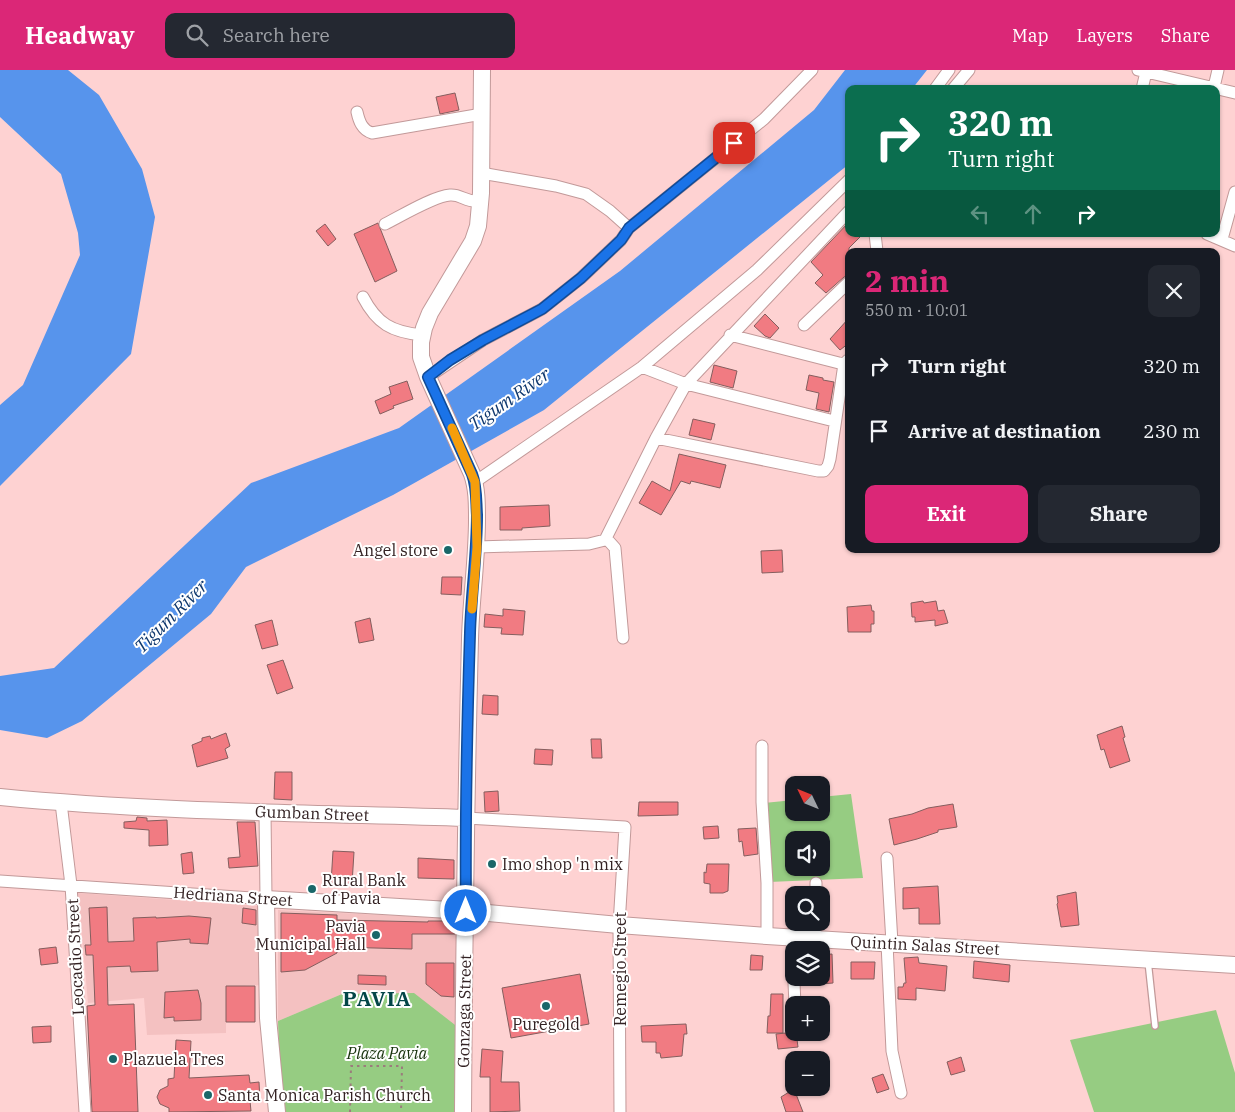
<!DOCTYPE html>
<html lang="en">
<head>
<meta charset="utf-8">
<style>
	:root { --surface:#171b24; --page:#242831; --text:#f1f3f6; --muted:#9ea1a6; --accent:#db2777 }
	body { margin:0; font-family:"IBM Plex Serif",serif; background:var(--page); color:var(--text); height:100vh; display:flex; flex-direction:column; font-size:19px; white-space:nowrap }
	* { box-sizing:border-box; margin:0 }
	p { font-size:16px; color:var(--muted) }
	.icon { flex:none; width:28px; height:28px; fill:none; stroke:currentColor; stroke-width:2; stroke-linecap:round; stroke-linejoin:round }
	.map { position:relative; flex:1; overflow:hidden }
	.drawer { position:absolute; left:845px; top:178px; width:375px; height:305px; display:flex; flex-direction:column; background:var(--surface); border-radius:10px; box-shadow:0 1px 4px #0004 }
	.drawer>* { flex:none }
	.top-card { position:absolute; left:845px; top:15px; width:375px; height:152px; border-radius:10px; box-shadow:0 1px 4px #0004; background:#0b6e4f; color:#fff; overflow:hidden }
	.needle { width:32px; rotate:313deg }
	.buttons { position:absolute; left:785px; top:706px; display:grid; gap:10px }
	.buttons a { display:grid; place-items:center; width:45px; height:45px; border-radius:10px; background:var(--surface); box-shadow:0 1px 4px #0004; font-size:25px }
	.pin { position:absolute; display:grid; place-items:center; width:42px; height:42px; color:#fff; margin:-21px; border-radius:10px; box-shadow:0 2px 8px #0006 }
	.me { position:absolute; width:55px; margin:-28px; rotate:0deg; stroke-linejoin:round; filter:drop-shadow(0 0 4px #0008) }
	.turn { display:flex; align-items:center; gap:18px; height:105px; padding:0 20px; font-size:22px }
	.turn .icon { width:65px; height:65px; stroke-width:2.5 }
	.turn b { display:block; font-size:35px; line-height:42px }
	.lanes { display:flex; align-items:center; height:48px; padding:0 20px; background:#0003; justify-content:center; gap:25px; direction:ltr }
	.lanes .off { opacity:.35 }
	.round { display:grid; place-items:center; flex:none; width:52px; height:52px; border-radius:10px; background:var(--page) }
	.headline { display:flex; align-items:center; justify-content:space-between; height:85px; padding:0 20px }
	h1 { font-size:30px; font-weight:700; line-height:38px; color:var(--accent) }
	.cta { display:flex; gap:10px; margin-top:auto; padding:10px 20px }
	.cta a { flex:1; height:58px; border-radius:10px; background:var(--accent); color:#fff; font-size:20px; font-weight:700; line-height:58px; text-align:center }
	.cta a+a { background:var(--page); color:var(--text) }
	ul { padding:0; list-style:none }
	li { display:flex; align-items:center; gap:15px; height:65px; padding:0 20px }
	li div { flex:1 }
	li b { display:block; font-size:19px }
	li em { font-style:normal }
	header { display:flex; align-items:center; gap:30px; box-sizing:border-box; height:70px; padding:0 25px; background:var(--accent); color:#fff }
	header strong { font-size:24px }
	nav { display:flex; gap:28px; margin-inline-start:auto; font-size:18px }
	.search { width:350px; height:45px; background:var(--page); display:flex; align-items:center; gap:12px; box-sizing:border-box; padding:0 18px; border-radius:10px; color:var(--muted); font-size:19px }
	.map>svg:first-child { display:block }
</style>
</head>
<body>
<header>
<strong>Headway</strong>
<div class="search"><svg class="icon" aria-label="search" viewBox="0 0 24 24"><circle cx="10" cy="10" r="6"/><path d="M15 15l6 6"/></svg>Search here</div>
<nav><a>Map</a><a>Layers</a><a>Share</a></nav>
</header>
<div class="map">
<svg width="1235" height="1042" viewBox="0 0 1235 1042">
	<rect width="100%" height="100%" fill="#fed2d2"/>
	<!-- built -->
	<path fill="#f4c1c1" d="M78,823L259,836L262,915L226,917V963L147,965L144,928L88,933Z
		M278,840L464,849L459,958L342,924L278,951Z"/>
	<!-- green -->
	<path fill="#96cc82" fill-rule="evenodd" d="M851,724L863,808L769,812L764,733L794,730V742H821V727ZM794,770H821V798H794Z
		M414,923L459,958L458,1042H281L278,951L342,924Z
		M1216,940L1235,1003V1042H1094L1070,970Z"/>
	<!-- water -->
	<path fill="#5794ec" d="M0,0H68L99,25L142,99L155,147L131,284L0,416V335L23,315L80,185L78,163L61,104L0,47Z
		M845,0H927L912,19H849V94L544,340L393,425L246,497L211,544L82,651L47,668L0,660V606L54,598L251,413L399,358L620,201L814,40Z"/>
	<!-- building -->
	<path fill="#f17b82" stroke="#845e5e" d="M455,23L459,40L440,44L436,27Z
		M849,152V164H863L849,178V205L844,207L826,223L815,213L823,205L811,192Z
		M378,153L397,201L375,212L354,164Z
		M325,154L336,169L328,176L316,161Z
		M765,244L779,258L770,268L765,266L754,256Z
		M849,248V273L840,280L830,269Z
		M714,295L737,301L733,318L710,312Z
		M809,305L823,308V310L834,312L829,342L816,339L819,323L806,320Z
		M407,311L413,329L393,336L394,338L380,344L375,331L391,324L389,317Z
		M693,349L715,354L711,370L689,365Z
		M679,384L726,395L720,418L691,411L690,414L681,411L661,445L639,433L652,411L670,421Z
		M549,435L550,456L522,458V460H500V437Z
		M782,480L783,502L762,503L761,481Z
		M442,507H462L461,525L441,524Z
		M923,531L924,533L936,531L938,541L944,540L948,553L935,556V550L915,552V547H912L911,533Z
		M871,535L872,541H874V554H871V562H848L847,537Z
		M503,539L525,541L523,565L501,564L502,558L484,557L485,544L503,546Z
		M370,548L374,570L359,573L355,552Z
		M272,550L278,575L262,579L255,555Z
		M283,590L293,618L277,624L267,595Z
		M483,625L498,626V645L482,644Z
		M1122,656L1125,667L1123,668L1130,691L1110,698L1104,679L1101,680L1097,665Z
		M226,663L230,676L225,679L228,688L197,697L192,675L202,671V668L210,666L211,669Z
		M591,669H601L602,688H592Z
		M535,679L553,680L552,695L534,694Z
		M275,702H292V730L274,729Z
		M498,721L499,741L485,742L484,722Z
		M639,732H678V745L638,746Z
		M953,734L957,757L938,760V762L917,769L894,775L889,749L912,744L928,738Z
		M137,747L147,748V751L167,750L168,775L149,776V760L124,758V752L136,751Z
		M237,752H255L258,796L229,798L228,788L240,787Z
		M718,756L719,768L704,769L703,757Z
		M756,758L758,784L744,786L742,771L739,772L738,759Z
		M333,781L354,782L352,814L331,813Z
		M192,782L194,803L183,804L181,784Z
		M418,788L454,790V809L418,808Z
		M707,794H729L728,821L723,823H710V814L704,813V802L706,803Z
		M938,816L940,854H919V838L903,839V818Z
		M1076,822L1079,855L1061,857L1057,834L1058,833L1057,826Z
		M107,837L108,872L134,871L133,848L156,847V848L189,846L211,848L208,874L190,873V869L157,872L158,901L131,902L130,896L107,897L108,935L134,934L138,1042H92L87,936L95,935L93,885H86L85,875H91L89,838Z
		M243,838L256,840V855L242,853Z
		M281,843L337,845V850L428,852V851H455V864H412V879L337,877V883L305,900L281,902Z
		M56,877L58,893L41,895L39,879Z
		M832,884L833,913L821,914V885Z
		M751,885L763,886L762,900H750Z
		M918,887L919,893L947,896L945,921L916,918V930L898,929V917H903L904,913H906L904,888Z
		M974,891L1010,895L1009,912L973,908Z
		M851,892H875L874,909H851Z
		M426,893H454V927L441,926L426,914Z
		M580,904L589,954L511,968L502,918Z
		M358,905L386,906V915L358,914Z
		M226,916H255V952H226Z
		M198,920L201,933V950L174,951V947L164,948L165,922Z
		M771,924H783V963H767L768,946H770Z
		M686,954L687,964H684L682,986L661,988L660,983H656V972H642L641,956Z
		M51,956V972L33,973L32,957Z
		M796,962L798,977L778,979L776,964Z
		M176,970L191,971L189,1008L249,1005L250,1013L259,1012L260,1031H250L251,1041L169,1042V1038L160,1034L157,1027L160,1020L168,1016V1009L174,1008Z
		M482,979L503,981L501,1012H519L520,1041L490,1042V1007H480Z
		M961,987L965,1001L951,1005L947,992Z
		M883,1004L889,1019L877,1023L872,1008Z
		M794,1019L803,1042H786L781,1027Z"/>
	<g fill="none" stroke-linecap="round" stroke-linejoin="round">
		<!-- lane casing -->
		<g stroke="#c29999" stroke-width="8">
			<path id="lane" d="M1148,891L1155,956"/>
		</g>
		<!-- street casing -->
		<g stroke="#c29999" stroke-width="13">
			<path id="street" d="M1138,0L1235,23
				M1214,17L1218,0
				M935,19L949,0
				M953,19L969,0
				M1142,19L1146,2
				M357,42C359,51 362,60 372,63L482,44
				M481,103L556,116L586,124L610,141L629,158
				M385,154C401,146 434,126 450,125C462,124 465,133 481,131
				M875,164L877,181
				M1207,164L1235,176
				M1222,169L1235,122
				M363,227C377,254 392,262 422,265
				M804,255L849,212
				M730,265L839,293L844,294L848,290
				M642,297L686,314L834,351
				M428,307L483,270L542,239L581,208L621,170L629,158L764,49L812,0
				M656,368L818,401H824L828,396L830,389L844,294
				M475,412L642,297L757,200L849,110
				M606,468L615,478L623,568
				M477,477L589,474L605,470L656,368L686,314L849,141
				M762,676V732L767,813V866
				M61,733L71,815L85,1042
				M466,748L625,757L619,855L620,1042
				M887,788L892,873
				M0,811L266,829L265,742
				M816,825V813
				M792,868L795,935
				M815,869V852
				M887,873L892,981L901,1023"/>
		</g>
		<!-- secondary casing -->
		<g stroke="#c29999" stroke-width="18">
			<path id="secondary" d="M0,727C155,742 311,743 466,748
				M277,1042L268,948L266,829L466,841L619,855L767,866L1235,895
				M463,1042C464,884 466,727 470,569C471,529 477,489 477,449C477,434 477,418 472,404L428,307L421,287V272L424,258L430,243L473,171L478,156L481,123L482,0"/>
		</g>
		<!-- path -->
		<path stroke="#9b7c7c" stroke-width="2" stroke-dasharray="2.5 4" stroke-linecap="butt" d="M350,1042L351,996H402L401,1042"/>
		<!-- lane -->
		<use href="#lane" stroke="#fff" stroke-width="5.5"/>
		<!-- street -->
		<use href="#street" stroke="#fff" stroke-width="11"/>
		<!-- secondary -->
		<use href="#secondary" stroke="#fff" stroke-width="16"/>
	</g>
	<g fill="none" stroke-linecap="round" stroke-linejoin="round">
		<!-- route casing -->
		<g stroke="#114b97" stroke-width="12">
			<path id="route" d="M466,841C465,748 467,656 470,563C471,524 477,485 477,445C476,431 477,417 472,404L428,307L450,290L483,270L542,239L581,208L621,170L629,158L734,73"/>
		</g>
		<!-- route -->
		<use href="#route" stroke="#1a73e8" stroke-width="9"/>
		<!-- slow -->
		<path stroke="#f59e0b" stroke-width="9" d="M452,358L475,412L477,477L472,539"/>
	</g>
	<!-- markers -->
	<g fill="#1a6769" stroke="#fff" stroke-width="2">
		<circle cx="448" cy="480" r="5"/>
		<circle cx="492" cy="794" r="5"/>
		<circle cx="312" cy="819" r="5"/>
		<circle cx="376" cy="865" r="5"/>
		<circle cx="546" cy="936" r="5"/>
		<circle cx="113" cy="989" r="5"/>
		<circle cx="208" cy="1025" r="5"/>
	</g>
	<g text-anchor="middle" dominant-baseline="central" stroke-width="4" stroke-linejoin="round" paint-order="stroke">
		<!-- poi labels -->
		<g font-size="16" fill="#332223" stroke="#fff" text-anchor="start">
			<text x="438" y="480" text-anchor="end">Angel store</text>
			<text x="502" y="794">Imo shop 'n mix</text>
			<text x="322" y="810">Rural Bank<tspan x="322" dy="18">of Pavia</tspan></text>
			<text x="366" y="856" text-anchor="end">Pavia<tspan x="366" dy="18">Municipal Hall</tspan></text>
			<text x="546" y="954" text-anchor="middle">Puregold</text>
			<text x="123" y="989">Plazuela Tres</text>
			<text x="218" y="1025">Santa Monica Parish Church</text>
		</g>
		<!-- street labels -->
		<g font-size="16" fill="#332223" stroke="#fff">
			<text transform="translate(312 743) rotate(2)">Gumban Street</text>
			<text transform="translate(233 826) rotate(4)">Hedriana Street</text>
			<text transform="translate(925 875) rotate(3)">Quintin Salas Street</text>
			<text transform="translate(75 887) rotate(-93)">Leocadio Street</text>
			<text transform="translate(620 899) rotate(-90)">Remegio Street</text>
			<text transform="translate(464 941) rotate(-89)">Gonzaga Street</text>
		</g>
		<!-- park labels -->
		<g font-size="16" font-style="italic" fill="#18330d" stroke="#fff">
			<text x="387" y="983">Plaza Pavia</text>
		</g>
		<!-- water labels -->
		<g font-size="18" font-style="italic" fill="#10396f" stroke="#fff">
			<text transform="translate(509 329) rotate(-35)">Tigum River</text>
			<text transform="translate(171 546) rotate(-45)">Tigum River</text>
		</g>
		<!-- district labels -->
		<g font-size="21" font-weight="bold" letter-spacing="1" fill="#034648" stroke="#fff">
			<text x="377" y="928">PAVIA</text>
		</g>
	</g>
</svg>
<div class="buttons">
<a><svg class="needle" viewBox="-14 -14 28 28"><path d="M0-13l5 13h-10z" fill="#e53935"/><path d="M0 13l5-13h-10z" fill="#9ea1a6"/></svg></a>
<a><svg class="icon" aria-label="sound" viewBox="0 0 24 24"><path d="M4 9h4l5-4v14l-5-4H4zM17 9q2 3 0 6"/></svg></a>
<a><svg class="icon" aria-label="search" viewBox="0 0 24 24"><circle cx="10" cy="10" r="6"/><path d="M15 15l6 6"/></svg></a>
<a><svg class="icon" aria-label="layers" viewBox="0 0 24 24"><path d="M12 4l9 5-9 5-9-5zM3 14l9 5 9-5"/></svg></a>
<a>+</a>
<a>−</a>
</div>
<div class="pin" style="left:734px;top:73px;background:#d93025"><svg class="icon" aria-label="arrive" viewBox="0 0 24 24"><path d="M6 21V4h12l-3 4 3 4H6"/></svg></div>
<svg class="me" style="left:466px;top:841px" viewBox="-20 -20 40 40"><circle r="17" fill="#1a73e8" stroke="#fff" stroke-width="3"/><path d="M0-11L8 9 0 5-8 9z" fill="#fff"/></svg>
<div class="top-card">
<div class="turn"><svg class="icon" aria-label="right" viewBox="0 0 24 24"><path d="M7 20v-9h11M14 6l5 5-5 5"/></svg><div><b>320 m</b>Turn right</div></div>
<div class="lanes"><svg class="icon off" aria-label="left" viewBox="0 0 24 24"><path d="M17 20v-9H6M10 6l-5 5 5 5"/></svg><svg class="icon off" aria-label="ahead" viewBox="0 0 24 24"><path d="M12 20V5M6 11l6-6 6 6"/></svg><svg class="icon" aria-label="right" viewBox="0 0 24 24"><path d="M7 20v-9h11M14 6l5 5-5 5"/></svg></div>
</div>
<section class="drawer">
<div class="headline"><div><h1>2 min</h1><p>550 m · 10:01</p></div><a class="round"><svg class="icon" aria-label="close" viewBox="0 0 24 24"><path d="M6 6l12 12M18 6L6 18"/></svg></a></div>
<ul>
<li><svg class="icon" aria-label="right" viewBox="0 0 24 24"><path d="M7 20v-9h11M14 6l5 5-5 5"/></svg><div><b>Turn right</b></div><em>320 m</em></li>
<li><svg class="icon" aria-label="arrive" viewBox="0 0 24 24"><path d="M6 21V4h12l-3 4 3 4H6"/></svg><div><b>Arrive at destination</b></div><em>230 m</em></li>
</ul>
<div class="cta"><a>Exit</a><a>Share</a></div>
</section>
</div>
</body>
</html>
